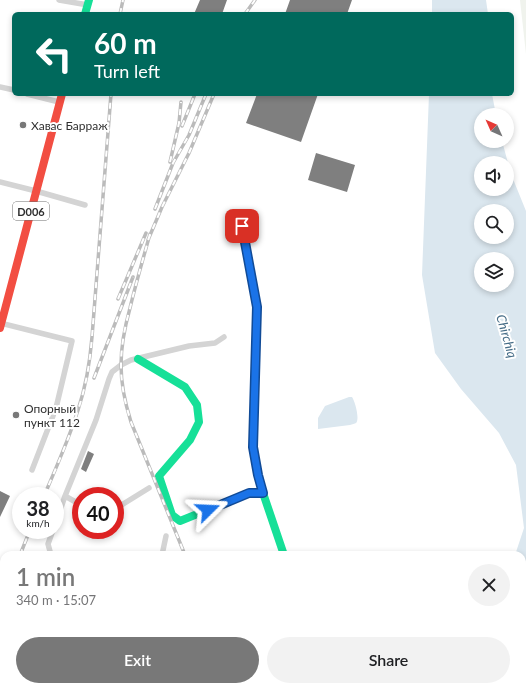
<!DOCTYPE html>
<html lang="en">
<head>
<meta charset="utf-8">
<style>
	:root { --surface:#fff; --page:#f2f2f2; --text:#202124; --muted:#757577; --accent:#787878 }
	body { margin:0; font-family:Lato,sans-serif; background:var(--page); color:var(--text); height:100vh; display:flex; flex-direction:column; font-size:15px; white-space:nowrap }
	* { box-sizing:border-box; margin:0 }
	p { font-size:13px; color:var(--muted) }
	.icon { flex:none; width:22px; height:22px; fill:none; stroke:currentColor; stroke-width:2; stroke-linecap:round; stroke-linejoin:round }
	.map { position:relative; flex:1; overflow:hidden }
	.panel { position:absolute; left:0px; top:551px; width:526px; height:140px; display:flex; flex-direction:column; background:var(--surface); border-radius:12px 12px 0 0; box-shadow:0 2px 6px #0003 }
	.panel>* { flex:none }
	.banner { position:absolute; left:12px; top:12px; width:502px; height:84px; border-radius:6px; box-shadow:0 2px 6px #0003; background:#00695c; color:#fff; overflow:hidden }
	.needle { width:26px; rotate:315deg }
	.buttons { position:absolute; left:474px; top:108px; display:grid; gap:8px }
	.buttons a { display:grid; place-items:center; width:40px; height:40px; border-radius:50%; background:var(--surface); box-shadow:0 2px 6px #0003; font-size:20px }
	.speed { position:absolute; left:12px; top:487px; display:flex; gap:8px; font-size:20px; font-weight:700; text-align:center }
	.speed>* { display:grid; place-content:center; width:52px; height:52px; border-radius:50%; background:var(--surface); box-shadow:0 2px 6px #0003; line-height:1 }
	.speed small { font-size:10px; font-weight:400 }
	.speed .limit { border:6px solid #d22; background:#fff; color:#111 }
	.pin { position:absolute; display:grid; place-items:center; width:34px; height:34px; color:#fff; margin:-17px; border-radius:8px; box-shadow:0 2px 6px #0006 }
	.me { position:absolute; width:44px; margin:-22px; rotate:69deg; stroke-linejoin:round; filter:drop-shadow(0 0 3px #0008) }
	.turn { display:flex; align-items:center; gap:14px; height:84px; padding:0 16px; font-size:18px }
	.turn .icon { width:52px; height:52px; stroke-width:2.5 }
	.turn b { display:block; font-size:28px; line-height:34px }
	.round { display:grid; place-items:center; flex:none; width:42px; height:42px; border-radius:21px; background:var(--page) }
	.overview { display:flex; align-items:center; justify-content:space-between; height:68px; padding:0 16px }
	h1 { font-size:24px; font-weight:600; line-height:30px; color:var(--accent) }
	.action { display:flex; gap:8px; margin-top:auto; padding:8px 16px }
	.action a { flex:1; height:46px; border-radius:24px; background:var(--accent); color:#fff; font-size:16px; font-weight:600; line-height:46px; text-align:center }
	.action a+a { background:var(--page); color:var(--text) }
	.map>svg:first-child { display:block }
</style>
</head>
<body>
<div class="map">
<svg width="526" height="691" viewBox="0 0 526 691">
	<rect width="100%" height="100%" fill="#fff"/>
	<!-- green -->
	<path fill="#f0f3ed" d="M520,0H526V54Z"/>
	<!-- water -->
	<path fill="#dbe7ef" fill-rule="evenodd" d="M432,0H486L488,14H432Z
		M429,94H492L496,115H481V141H502L511,174L526,211V691H483V687H522V555H515L524,528L516,465L499,433L461,389L435,353L422,275ZM481,163H507V189H481ZM481,211H507V237H481ZM481,259H507V285H481Z
		M349,397H352C355,401 360,419 356,423C355,424 352,424 350,425L318,429V418L325,406Z"/>
	<!-- building -->
	<path fill="#7f7f7f" d="M200,0H227L222,14H194Z
		M290,0H352L347,14H285Z
		M257,94H318L301,142L246,123Z
		M316,153L355,165L347,192L308,180Z
		M88,451L94,454L86,472L81,469Z
		M0,491L10,496L0,517Z"/>
	<g fill="none" stroke-linecap="round" stroke-linejoin="round">
		<!-- street -->
		<path stroke="#d4d4d4" stroke-width="5.5" d="M59,0L88,5
			M0,87L14,90
			M27,94L59,102
			M0,182L36,191L85,205
			M0,323L72,341L56,408L32,470
			M65,496L81,505
			M115,509L149,488
			M55,525L65,496L96,420L109,379L112,372L121,365L131,360L189,346L215,343L224,337
			M51,555L48,544L53,530
			M162,555L166,536
			M330,687L332,691
			M1,691L5,687
			M46,691L47,687"/>
		<!-- fast -->
		<path stroke="#16e098" stroke-width="8" d="M85,14L89,0
			M242,226L257,307L253,447L258,475L263,493L284,555
			M138,359L185,387L197,405L199,422L190,440L159,476L172,515L180,521L249,493H263"/>
		<!-- jam -->
		<path stroke="#f24e42" stroke-width="8" d="M0,328L62,94"/>
		<!-- rail casing -->
		<g stroke="#bbb" stroke-width="3.5">
			<path id="rail" d="M120,14L123,0
				M245,14L255,0
				M182,126L195,94
				M170,162L179,123L181,102
				M155,209L173,163L189,135L206,94
				M150,234C143,259 136,283 130,308C125,326 121,346 121,365C121,385 125,403 131,422L185,555
				M148,240L162,207L189,153L214,94
				M118,299L146,233
				M94,378L133,277
				M44,496C56,468 69,439 78,410C86,386 90,362 92,337L111,94
				M20,555L30,530
				M0,603L4,593
				M236,687L238,691
				M250,687L252,691
				M177,691V687"/>
		</g>
		<!-- rail -->
		<use href="#rail" stroke="#fff" stroke-width="2" stroke-dasharray="6" stroke-linecap="butt"/>
	</g>
	<g fill="none" stroke-linecap="round" stroke-linejoin="round">
		<!-- route casing -->
		<g stroke="#114b97" stroke-width="10">
			<path id="route" d="M208,510L249,493H263L258,475L253,447L257,307L242,226"/>
		</g>
		<!-- route -->
		<use href="#route" stroke="#1a73e8" stroke-width="7"/>
	</g>
	<!-- markers -->
	<g fill="#787878" stroke="#fff" stroke-width="1.5">
		<circle cx="23" cy="125" r="4"/>
		<circle cx="16" cy="415" r="4"/>
	</g>
	<g text-anchor="middle" dominant-baseline="central" stroke-width="4" stroke-linejoin="round" paint-order="stroke">
		<!-- shield labels -->
		<rect fill="#fff" stroke="#6d6d6d" stroke-width="1" x="13" y="202" width="36" height="18" rx="3"/>
		<g font-size="11" font-weight="bold" fill="#2f2f2f">
			<text x="31" y="211">D006</text>
		</g>
		<!-- poi labels -->
		<g font-size="12" fill="#2f2f2f" stroke="#fff" text-anchor="start">
			<text x="31" y="125">Хавас Барраж</text>
			<text x="24" y="408">Опорный<tspan x="24" dy="14">пункт 112</tspan></text>
		</g>
		<!-- water labels -->
		<g font-size="13" font-style="italic" fill="#466d87" stroke="#fff">
			<text transform="translate(507 336) rotate(74)">Chirchiq</text>
		</g>
	</g>
</svg>
<div class="buttons">
<a><svg class="needle" viewBox="-14 -14 28 28"><path d="M0-13l5 13h-10z" fill="#e53935"/><path d="M0 13l5-13h-10z" fill="#757577"/></svg></a>
<a><svg class="icon" aria-label="sound" viewBox="0 0 24 24"><path d="M4 9h4l5-4v14l-5-4H4zM17 9q2 3 0 6"/></svg></a>
<a><svg class="icon" aria-label="search" viewBox="0 0 24 24"><circle cx="10" cy="10" r="6"/><path d="M15 15l6 6"/></svg></a>
<a><svg class="icon" aria-label="layers" viewBox="0 0 24 24"><path d="M12 4l9 5-9 5-9-5zM3 14l9 5 9-5"/></svg></a>
</div>
<div class="speed"><div>38<small>km/h</small></div><div class="limit">40</div></div>
<div class="pin" style="left:242px;top:226px;background:#d93025"><svg class="icon" aria-label="arrive" viewBox="0 0 24 24"><path d="M6 21V4h12l-3 4 3 4H6"/></svg></div>
<svg class="me" style="left:208px;top:510px" viewBox="-20 -20 40 40"><path d="M0-17L14 15 0 8-14 15z" fill="#1a73e8" stroke="#fff" stroke-width="4"/></svg>
<div class="banner">
<div class="turn"><svg class="icon" aria-label="left" viewBox="0 0 24 24"><path d="M17 20v-9H6M10 6l-5 5 5 5"/></svg><div><b>60 m</b>Turn left</div></div>
</div>
<section class="panel">
<div class="overview"><div><h1>1 min</h1><p>340 m · 15:07</p></div><a class="round"><svg class="icon" aria-label="close" viewBox="0 0 24 24"><path d="M6 6l12 12M18 6L6 18"/></svg></a></div>
<div class="action"><a>Exit</a><a>Share</a></div>
</section>
</div>
</body>
</html>
